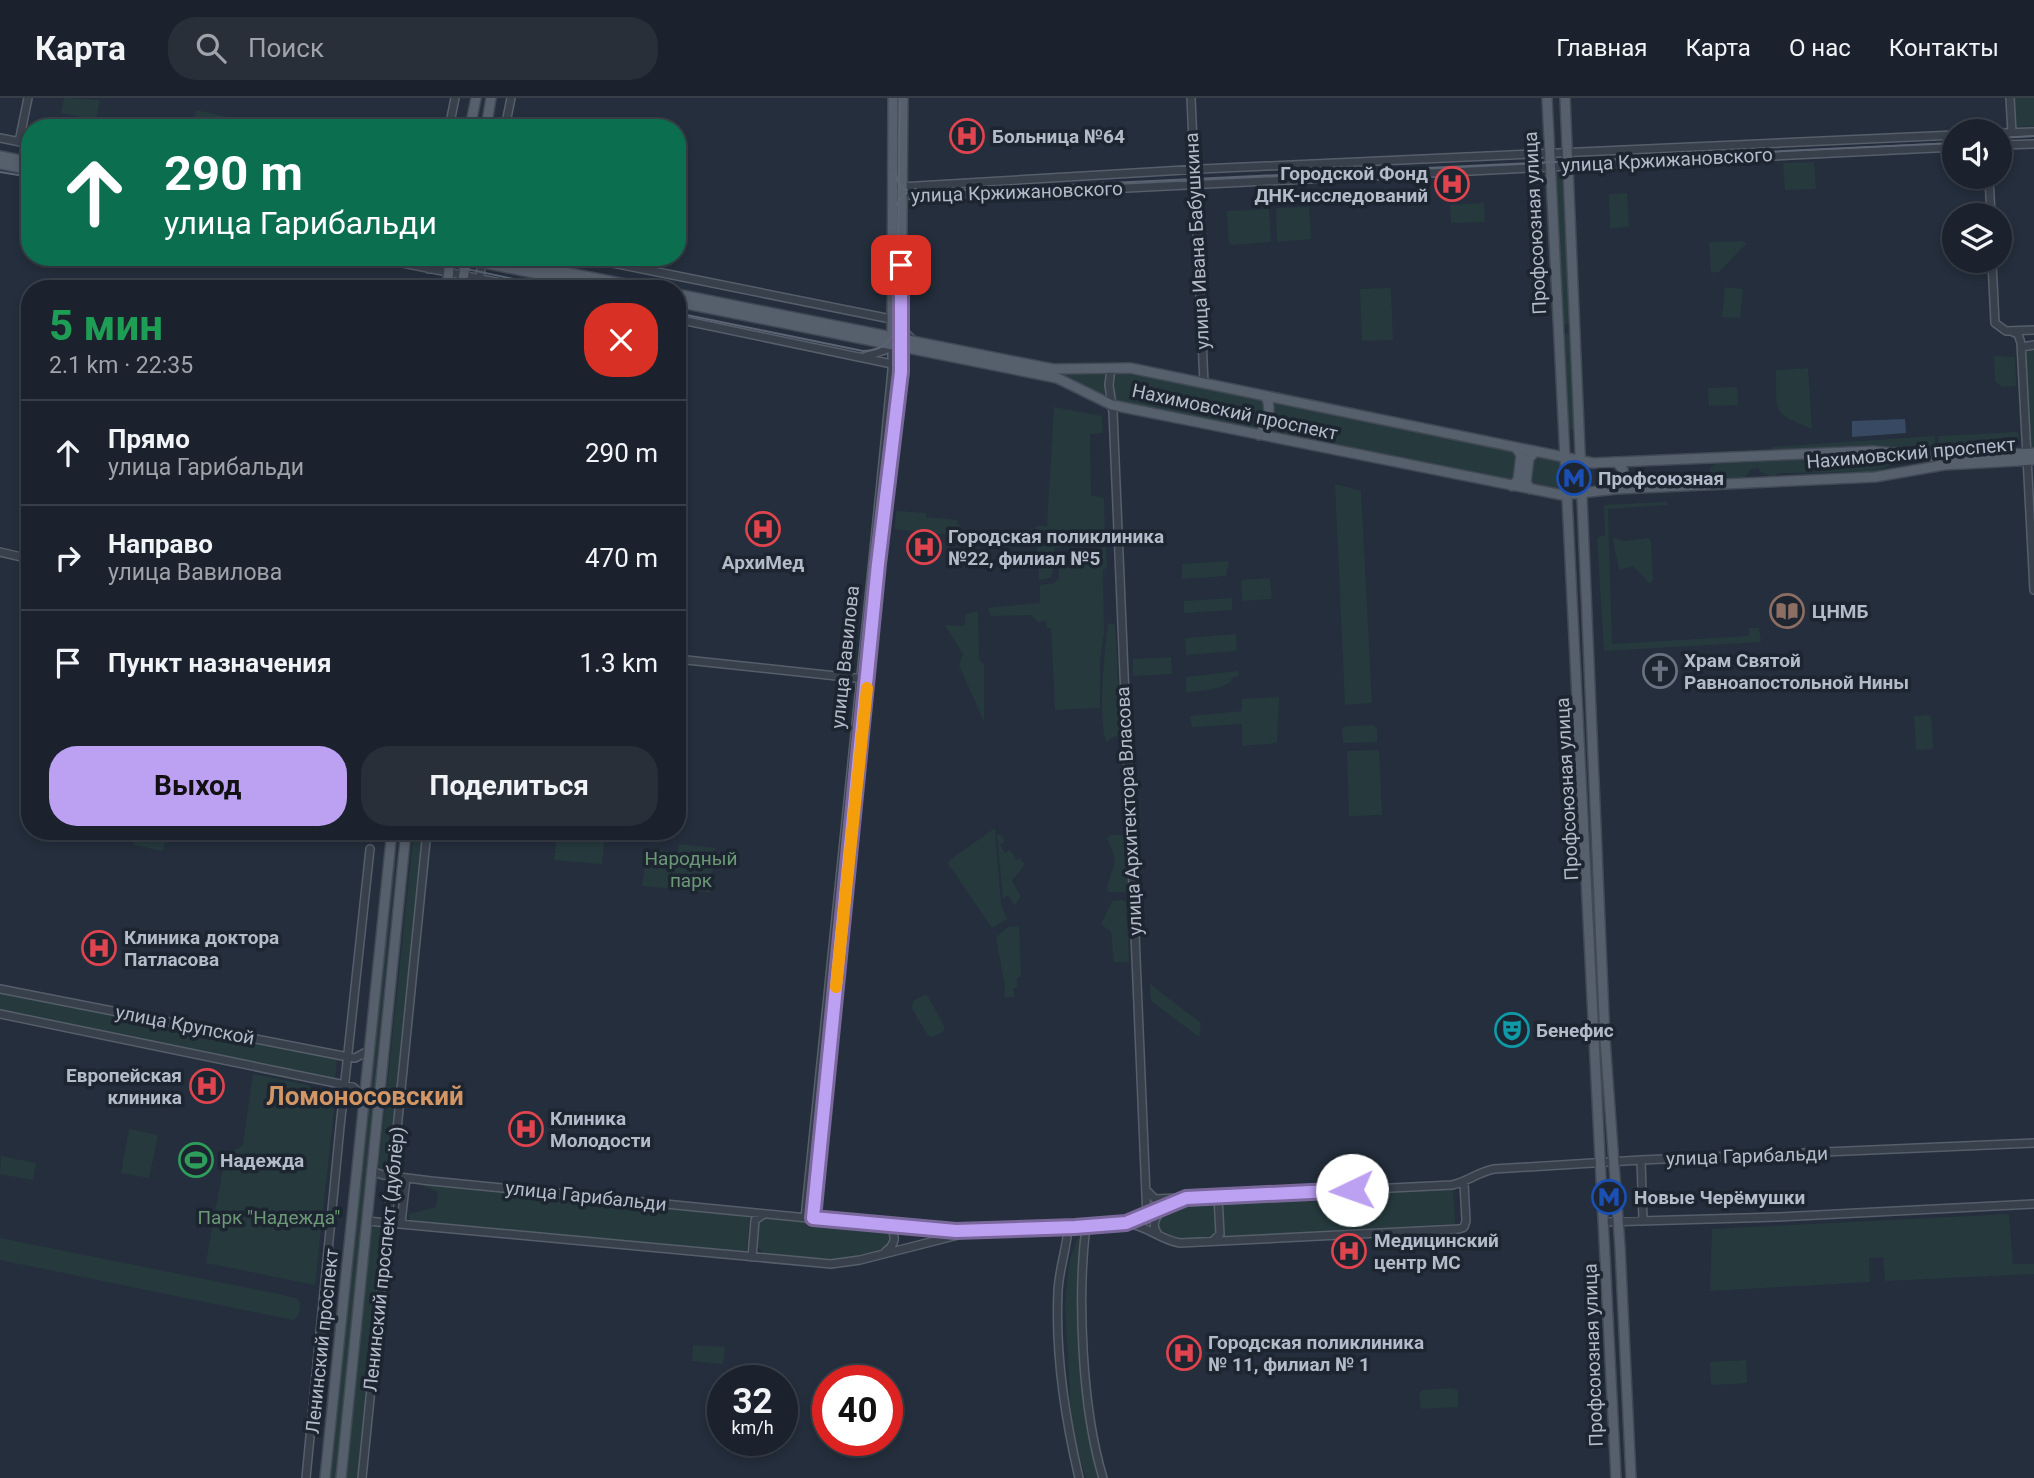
<!DOCTYPE html>
<html lang="ru">
<head>
<meta charset="utf-8">
<style>
	:root { --surface:#1b222d; --page:#282f39; --text:#f1f3f6; --muted:#a0a4aa; --line:#393f49; --accent:#bca0f2 }
	body { margin:0; font-family:Roboto,sans-serif; background:var(--page); color:var(--text); height:100vh; display:flex; flex-direction:column; font-size:26px; white-space:nowrap }
	* { box-sizing:border-box; margin:0 }
	p { font-size:23px; color:var(--muted) }
	.icon { flex:none; width:38px; height:38px; fill:none; stroke:currentColor; stroke-width:2; stroke-linecap:round; stroke-linejoin:round }
	.map { position:relative; flex:1; overflow:hidden }
	.sheet { position:absolute; left:21px; top:182px; width:665px; height:560px; display:flex; flex-direction:column; background:var(--surface); border-radius:28px; box-shadow:0 4px 10px #0003,0 0 0 2px var(--line) }
	.sheet>* { flex:none }
	.top-card { position:absolute; left:21px; top:21px; width:665px; height:147px; border-radius:28px; box-shadow:0 4px 10px #0003,0 0 0 2px var(--line); background:#0b6e4f; color:#fff; overflow:hidden }
	.controls { position:absolute; left:1942px; top:21px; display:grid; gap:14px }
	.controls a { display:grid; place-items:center; width:70px; height:70px; border-radius:50%; background:var(--surface); box-shadow:0 4px 10px #0003,0 0 0 2px var(--line); font-size:35px }
	.speed { position:absolute; left:707px; top:1267px; display:flex; gap:14px; font-size:35px; font-weight:700; text-align:center }
	.speed>* { display:grid; place-content:center; width:91px; height:91px; border-radius:50%; background:var(--surface); box-shadow:0 4px 10px #0003,0 0 0 2px var(--line); line-height:1 }
	.speed small { font-size:18px; font-weight:400 }
	.speed .limit { border:10px solid #d22; background:#fff; color:#111 }
	.pin { position:absolute; display:grid; place-items:center; width:60px; height:60px; color:#fff; margin:-30px; border-radius:14px; box-shadow:0 4px 10px #0006 }
	.me { position:absolute; width:77px; margin:-38px; rotate:267deg; stroke-linejoin:round; filter:drop-shadow(0 0 5px #0008) }
	.turn { display:flex; align-items:center; gap:24px; height:147px; padding:0 28px; font-size:32px }
	.turn .icon { width:91px; height:91px; stroke-width:2.5 }
	.turn b { display:block; font-size:49px; line-height:60px }
	.round { display:grid; place-items:center; flex:none; width:74px; height:74px; border-radius:28px; background:var(--page) }
	.overview { display:flex; align-items:center; justify-content:space-between; height:119px; padding:0 28px }
	h1 { font-size:42px; font-weight:700; line-height:52px; color:#1e9e55 }
	.primary-button { display:flex; gap:14px; margin-top:auto; padding:14px 28px }
	.primary-button a { flex:1; height:80px; border-radius:28px; background:var(--accent); color:#111; font-size:28px; font-weight:700; line-height:80px; text-align:center }
	.primary-button a+a { background:var(--page); color:var(--text) }
	ul { padding:0; list-style:none }
	li { display:flex; align-items:center; gap:21px; height:105px; padding:0 28px; border-top:2px solid var(--line) }
	li div { flex:1 }
	li b { display:block; font-size:26px }
	li em { font-style:normal }
	header { display:flex; align-items:center; gap:42px; box-sizing:border-box; height:98px; padding:0 35px; background:var(--surface); border-bottom:2px solid var(--line) }
	header strong { font-size:33px }
	nav { display:flex; gap:38px; margin-inline-start:auto; font-size:24px }
	.search { width:490px; height:63px; background:var(--page); display:flex; align-items:center; gap:18px; box-sizing:border-box; padding:0 24px; border-radius:28px; color:var(--muted); font-size:26px }
	.map>svg:first-child { display:block }
</style>
</head>
<body>
<header>
<strong>Карта</strong>
<div class="search"><svg class="icon" aria-label="search" viewBox="0 0 24 24"><circle cx="10" cy="10" r="6"/><path d="M15 15l6 6"/></svg>Поиск</div>
<nav><a>Главная</a><a>Карта</a><a>О нас</a><a>Контакты</a></nav>
</header>
<div class="map">
<svg width="2034" height="1380" viewBox="0 0 2034 1380">
	<rect width="100%" height="100%" fill="#242e3c"/>
	<!-- green -->
	<path fill="#263a3d" d="M64,0L100,2L96,22L61,15Z
		M2013,0H2034V28L2014,29Z
		M196,12L254,25L253,30H192Z
		M1814,64L1816,91L1785,92L1783,65Z
		M1564,76L1571,223L1566,227L1562,225L1555,77Z
		M1627,95L1629,129L1610,130L1609,96Z
		M1484,105L1485,124L1451,125L1450,107Z
		M1309,109L1311,141L1277,144L1276,110Z
		M1269,111L1271,144L1229,147L1227,113Z
		M1744,143L1746,146L1719,174L1711,175L1709,144Z
		M1725,189L1743,191L1740,220L1722,219Z
		M1391,190L1393,242L1362,243L1360,191Z
		M1568,235L1571,238L1575,330L1573,333L1569,330L1564,236Z
		M2029,250H2034V349H2032L2029,347L2024,256Z
		M1994,258L2015,259L2016,288L2002,289L1995,283Z
		M1808,270L1812,331C1770,314 1777,315 1776,272Z
		M1106,275L1107,294L1103,297L1058,276Z
		M1122,275L1261,301L1265,305L1260,329L1255,332L1115,302L1113,282L1116,276Z
		M1737,289L1738,307L1709,308L1708,290Z
		M1273,304L1516,354L1518,362L1516,380L1511,383L1267,335Z
		M1054,309L1102,318L1103,335L1090,336L1091,397L1104,400L1105,443L1055,450C1049,459 1057,471 1050,480L1039,482L1036,428H1047Z
		M2018,334L2019,344L2016,346L1956,350L1955,351L1940,353L1938,338Z
		M1935,338L1934,353L1873,347L1773,352L1772,349Z
		M1536,357L1559,362L1563,386L1560,391L1529,385V361Z
		M1871,358L1906,360L1875,374L1780,375L1772,379L1760,374L1758,370L1750,372L1744,381L1719,380L1714,382L1709,371L1716,366Z
		M1335,386L1361,393L1372,605L1345,607Z
		M1667,404V407L1608,411L1612,546L1749,538V530H1759L1761,544L1604,553L1597,441L1600,438L1605,437L1604,407Z
		M896,413L926,415V419L957,422V427H960L959,438L895,431Z
		M1615,440L1624,443L1649,440L1651,443L1653,483L1649,485L1633,468L1619,472L1613,441Z
		M1106,449L1107,469L1103,473L1104,535L1100,562V610L1055,612L1051,530H1047L1046,523L1038,524L1031,517L991,518L988,510L1040,505V487L1054,485L1059,480V456Z
		M1229,463L1226,478L1182,481V466Z
		M1270,480L1272,501L1242,503L1241,482Z
		M1232,500V512L1184,515V503Z
		M978,513L979,562L984,566V624L959,567L963,556L945,527L964,528L966,516Z
		M1108,525L1115,526L1121,636L1111,640L1107,645C1097,626 1105,549 1108,525Z
		M1236,536L1237,553L1186,557L1185,540Z
		M1171,559L1172,576L1133,578V561Z
		M1238,573L1239,577L1232,580L1231,584C1216,592 1203,593 1186,594V579Z
		M1279,599L1277,645L1242,648V626L1192,629L1190,618L1242,613V601Z
		M1931,617L1933,651L1916,652L1914,618Z
		M1374,627L1377,631V644L1343,645L1342,632L1345,628Z
		M1379,652L1382,717L1349,718L1347,653Z
		M995,730L1001,806L1007,821L992,830L947,764Z
		M136,733H167L163,753L134,747Z
		M414,733H425L391,1071L386,1075L380,1072L379,1066Z
		M558,733L605,735L602,766L554,762Z
		M997,736L1002,738L1005,743L1000,747L1005,755L1010,752L1017,762L1020,760L1024,765L1023,769L1012,783L1021,798L1015,808L1008,797L1003,801Z
		M1110,737H1127L1130,794H1109L1107,792C1111,763 1122,774 1107,740Z
		M679,746L715,750L710,794L642,788L645,767H655L656,752L678,754Z
		M394,750L396,764L336,1380H331Z
		M1122,802L1126,804L1129,864H1114L1111,834L1101,826L1112,803Z
		M1019,828L1021,878L1016,881L1018,888L1013,891L1015,899H1004L1005,889L996,839L1008,829Z
		M1150,886L1201,925L1199,939L1151,903Z
		M0,893L337,961L335,982L0,914Z
		M924,897L928,898L944,928V933L933,939L928,938L912,910L913,903Z
		M253,976L308,987L313,997L335,1002L315,1187L206,1165L225,1059L243,1047Z
		M129,1031L158,1037L149,1080L121,1075Z
		M1,1058L36,1065L33,1082L0,1076Z
		M420,1083L747,1116L749,1120L747,1152L742,1156L409,1122V1116L436,1109L438,1094L420,1087Z
		M1453,1090L1455,1126L1225,1139L1223,1103Z
		M1212,1102C1219,1110 1220,1131 1213,1140L1178,1141L1159,1133L1156,1126C1169,1103 1187,1103 1212,1102Z
		M2009,1116L2013,1166H2034V1176L1885,1183L1883,1159L1869,1160L1870,1184L1710,1193L1712,1131Z
		M767,1119L887,1130L892,1137L891,1146L883,1152L835,1162L766,1157L756,1148L757,1127Z
		M377,1127L384,1129L359,1380H346L371,1132Z
		M0,1140L279,1196L298,1201C302,1209 300,1217 293,1222L0,1162Z
		M1077,1141H1079C1076,1218 1078,1306 1099,1380H1086L1072,1332L1065,1207L1069,1165Z
		M693,1247L725,1249L723,1266L692,1263Z
		M1746,1262L1747,1285L1711,1287L1710,1264Z
		M1454,1290L1458,1293V1309L1421,1311L1419,1296L1422,1292Z"/>
	<!-- water -->
	<path fill="#384963" d="M1905,321L1906,335L1852,339V323Z"/>
	<g fill="none" stroke-linecap="round" stroke-linejoin="round">
		<!-- minor casing -->
		<g stroke="#565e6a" stroke-width="10">
			<path id="minor" d="M1191,0L1204,285
				M2010,0L2012,35
				M449,30L455,0
				M505,30L511,0
				M2000,35L2034,34
				M0,40L30,46
				M19,44L28,0
				M2000,47L2034,46
				M1989,79L1991,117
				M900,89L1201,71L1955,37
				M899,97L1047,94L1955,49
				M373,159L531,191
				M583,159L891,221L912,241
				M1992,163L1995,225L2006,233L2034,232
				M429,171L442,159
				M479,191L482,159
				M677,221L892,266
				M2013,234L2018,236L2021,245L2034,492
				M2022,249L2034,247
				M864,259L885,252L895,245
				M1111,270L1109,287L1113,314L1147,1121
				M0,454L30,461
				M677,561L864,581
				M0,891L343,958L355,960L368,953
				M0,916L345,987L353,989L364,999
				M1641,1062L1643,1122
				M371,1073L383,1077L431,1083L929,1132L973,1133L1127,1125C1148,1128 1160,1142 1180,1145L1459,1131L1464,1129L1466,1123L1464,1084
				M1148,1094L1155,1101L1178,1100
				M805,1120L885,345L892,272V246
				M813,1120L879,458L901,273V249
				M367,1123L831,1166L860,1162L962,1136
				M1131,1124L1186,1100L1452,1087C1467,1084 1478,1074 1494,1071L1641,1062L2034,1045
				M1605,1124L1778,1119L2034,1106
				M401,1125L406,1080
				M1086,1128C1077,1200 1082,1311 1103,1380
				M1068,1129C1067,1150 1059,1171 1058,1193C1055,1255 1065,1320 1079,1380
				M1157,1135C1151,1126 1156,1119 1162,1112
				M1213,1143L1220,1136L1218,1098
				M885,1154C895,1147 897,1139 890,1129
				M752,1159L755,1122L764,1116
				M306,1380L340,1029L370,751
				M362,1380L427,733"/>
		</g>
		<!-- major casing -->
		<g stroke="#414955" stroke-width="12">
			<path id="major" d="M1547,0C1572,460 1596,920 1616,1380
				M1565,0L1605,942L1620,1149L1631,1380
				M470,30L476,0
				M486,30L491,0
				M0,58L30,64
				M0,66L30,72
				M454,159L612,191
				M488,159L651,191
				M447,191L450,159
				M462,191L466,159
				M677,196L1053,271L1130,270L1593,365L1873,353L1938,359L2034,355
				M677,204L1057,280L1112,307L1562,397L1617,391L1875,379L1944,367L2034,362
				M892,243L893,0
				M901,243L903,0
				M1259,337C1268,327 1272,310 1266,299
				M1512,388L1518,382L1521,357L1517,351
				M1530,391L1526,384L1529,360L1535,354
				M1617,391L1624,383L1623,372L1617,364
				M325,1380L392,733
				M341,1380L406,733"/>
		</g>
		<!-- minor -->
		<use href="#minor" stroke="#38404c" stroke-width="7"/>
		<!-- major -->
		<use href="#major" stroke="#565f6c" stroke-width="9"/>
		<!-- tram -->
		<path stroke="#5a6473" stroke-width="2" d="M2000,40L2034,38
			M0,74L30,79
			M896,77C899,91 906,94 919,94L1955,45
			M896,107L904,96L916,91
			M411,159L560,191
			M677,215L863,253C882,253 893,243 897,225L900,0"/>
	</g>
	<g fill="none" stroke-linecap="round" stroke-linejoin="round">
		<!-- route casing -->
		<g stroke="#7a689d" stroke-width="18">
			<path id="route" d="M901,167V274L878,466L813,1120L956,1133L1075,1129L1126,1125L1186,1100L1352,1092"/>
		</g>
		<!-- route -->
		<use href="#route" stroke="#bca0f2" stroke-width="12"/>
		<!-- slow -->
		<path stroke="#f59e0b" stroke-width="12" d="M836,889L867,590"/>
	</g>
	<!-- icons -->
	<defs>
		<g id="hospital-ring" transform="scale(1.75)"><circle r="9.5" fill="#1d2531" stroke="#e0444e" stroke-width="1.5"/><path d="M-5-5h3v3.5h4V-5h3V5h-3V1.5h-4V5h-3Z" fill="#e0444e"/></g>
		<g id="metro-ring" transform="scale(1.75)"><circle r="9.5" fill="#1d2531" stroke="#1a4fb4" stroke-width="1.5"/><path d="M-5.5 5V-5H-3L0 0L3-5H5.5V5H3V-.5L0 4L-3-.5V5Z" fill="#1a4fb4"/></g>
		<g id="library-ring" transform="scale(1.75)"><circle r="9.5" fill="#1d2531" stroke="#8d6e63" stroke-width="1.5"/><path d="M-6-4Q-3-5.5-.7-3.5V5Q-3 3-6 4ZM6-4Q3-5.5 .7-3.5V5Q3 3 6 4Z" fill="#8d6e63"/></g>
		<g id="church-ring" transform="scale(1.75)"><circle r="9.5" fill="#1d2531" stroke="#6b7280" stroke-width="1.5"/><path d="M-1.2-6h2.4v3.5h3.3v2.4h-3.3V6h-2.4V-.1h-3.3v-2.4h3.3Z" fill="#6b7280"/></g>
		<g id="theatre-ring" transform="scale(1.75)"><circle r="9.5" fill="#1d2531" stroke="#0f9aa8" stroke-width="1.5"/><path d="M-5-5.5Q0-4 5-5.5V0Q5 5 0 6Q-5 5-5 0ZM-3.3-2.5H-1v1.5H-3.3ZM1-2.5H3.3v1.5H1ZM-2.8 1Q0 5.5 2.8 1Z" fill="#0f9aa8"/></g>
		<g id="stadium-ring" transform="scale(1.75)"><circle r="9.5" fill="#1d2531" stroke="#2e9e5b" stroke-width="1.5"/><path d="M0-5a6.5 5 0 1 0 0 10a6.5 5 0 1 0 0-10ZM-3.5-1.8h7v3.6h-7Z" fill="#2e9e5b"/></g>
	</defs>
	<g fill-rule="evenodd">
		<use href="#hospital-ring" x="967" y="38"/>
		<use href="#hospital-ring" x="1452" y="86"/>
		<use href="#metro-ring" x="1574" y="380"/>
		<use href="#hospital-ring" x="763" y="431"/>
		<use href="#hospital-ring" x="924" y="449"/>
		<use href="#library-ring" x="1787" y="513"/>
		<use href="#church-ring" x="1660" y="573"/>
		<use href="#hospital-ring" x="99" y="850"/>
		<use href="#theatre-ring" x="1512" y="932"/>
		<use href="#hospital-ring" x="207" y="988"/>
		<use href="#hospital-ring" x="526" y="1031"/>
		<use href="#stadium-ring" x="196" y="1062"/>
		<use href="#metro-ring" x="1609" y="1099"/>
		<use href="#hospital-ring" x="1349" y="1153"/>
		<use href="#hospital-ring" x="1184" y="1255"/>
	</g>
	<g text-anchor="middle" dominant-baseline="central" stroke-width="7" stroke-linejoin="round" paint-order="stroke">
		<!-- poi labels -->
		<g font-size="19" font-weight="bold" fill="#b3bbc8" stroke="#1d2531" text-anchor="start">
			<text x="992" y="38">Больница №64</text>
			<text x="1428" y="75" text-anchor="end">Городской Фонд<tspan x="1428" dy="22">ДНК-исследований</tspan></text>
			<text x="1598" y="380">Профсоюзная</text>
			<text x="948" y="438">Городская поликлиника<tspan x="948" dy="22">№22, филиал №5</tspan></text>
			<text x="763" y="464" text-anchor="middle">АрхиМед</text>
			<text x="1812" y="513">ЦНМБ</text>
			<text x="1684" y="562">Храм Святой<tspan x="1684" dy="22">Равноапостольной Нины</tspan></text>
			<text x="124" y="839">Клиника доктора<tspan x="124" dy="22">Патласова</tspan></text>
			<text x="1536" y="932">Бенефис</text>
			<text x="182" y="977" text-anchor="end">Европейская<tspan x="182" dy="22">клиника</tspan></text>
			<text x="550" y="1020">Клиника<tspan x="550" dy="22">Молодости</tspan></text>
			<text x="220" y="1062">Надежда</text>
			<text x="1634" y="1099">Новые Черёмушки</text>
			<text x="1374" y="1142">Медицинский<tspan x="1374" dy="22">центр МС</tspan></text>
			<text x="1208" y="1244">Городская поликлиника<tspan x="1208" dy="22">№ 11, филиал № 1</tspan></text>
		</g>
		<!-- street labels -->
		<g font-size="19" fill="#b3bbc8" stroke="#1d2531">
			<text transform="translate(1667 62) rotate(-3)">улица Кржижановского</text>
			<text transform="translate(1017 94) rotate(-2)">улица Кржижановского</text>
			<text transform="translate(1535 125) rotate(-93)">Профсоюзная улица</text>
			<text transform="translate(1197 143) rotate(-93)">улица Ивана Бабушкина</text>
			<text transform="translate(1235 314) rotate(12)">Нахимовский проспект</text>
			<text transform="translate(1911 355) rotate(-5)">Нахимовский проспект</text>
			<text transform="translate(845 559) rotate(-84)">улица Вавилова</text>
			<text transform="translate(1567 691) rotate(-93)">Профсоюзная улица</text>
			<text transform="translate(1129 713) rotate(-93)">улица Архитектора Власова</text>
			<text transform="translate(185 927) rotate(11)">улица Крупской</text>
			<text transform="translate(1747 1058) rotate(-2)">улица Гарибальди</text>
			<text transform="translate(586 1098) rotate(6)">улица Гарибальди</text>
			<text transform="translate(384 1161) rotate(-84)">Ленинский проспект (дублёр)</text>
			<text transform="translate(322 1243) rotate(-84)">Ленинский проспект</text>
			<text transform="translate(1593 1257) rotate(-92)">Профсоюзная улица</text>
		</g>
		<!-- park labels -->
		<g font-size="19" fill="#6b9876" stroke="#1d2531">
			<text x="691" y="760">Народный<tspan x="691" dy="22">парк</tspan></text>
			<text x="269" y="1119">Парк "Надежда"</text>
		</g>
		<!-- district labels -->
		<g font-size="26" font-weight="bold" fill="#d29564" stroke="#1d2531">
			<text x="365" y="998">Ломоносовский</text>
		</g>
	</g>
</svg>
<div class="controls">
<a><svg class="icon" aria-label="sound" viewBox="0 0 24 24"><path d="M4 9h4l5-4v14l-5-4H4zM17 9q2 3 0 6"/></svg></a>
<a><svg class="icon" aria-label="layers" viewBox="0 0 24 24"><path d="M12 4l9 5-9 5-9-5zM3 14l9 5 9-5"/></svg></a>
</div>
<div class="speed"><div>32<small>km/h</small></div><div class="limit">40</div></div>
<div class="pin" style="left:901px;top:167px;background:#d93025"><svg class="icon" aria-label="arrive" viewBox="0 0 24 24"><path d="M6 21V4h12l-3 4 3 4H6"/></svg></div>
<svg class="me" style="left:1352px;top:1092px" viewBox="-20 -20 40 40"><circle r="19" fill="#fff"/><path d="M0-13L10 11 0 6-10 11z" fill="#bca0f2"/></svg>
<div class="top-card">
<div class="turn"><svg class="icon" aria-label="ahead" viewBox="0 0 24 24"><path d="M12 20V5M6 11l6-6 6 6"/></svg><div><b>290 m</b>улица Гарибальди</div></div>
</div>
<section class="sheet">
<div class="overview"><div><h1>5 мин</h1><p>2.1 km · 22:35</p></div><a class="round" style="background:#d93025;color:#fff"><svg class="icon" aria-label="close" viewBox="0 0 24 24"><path d="M6 6l12 12M18 6L6 18"/></svg></a></div>
<ul>
<li><svg class="icon" aria-label="ahead" viewBox="0 0 24 24"><path d="M12 20V5M6 11l6-6 6 6"/></svg><div><b>Прямо</b><p>улица Гарибальди</p></div><em>290 m</em></li>
<li><svg class="icon" aria-label="right" viewBox="0 0 24 24"><path d="M7 20v-9h11M14 6l5 5-5 5"/></svg><div><b>Направо</b><p>улица Вавилова</p></div><em>470 m</em></li>
<li><svg class="icon" aria-label="arrive" viewBox="0 0 24 24"><path d="M6 21V4h12l-3 4 3 4H6"/></svg><div><b>Пункт назначения</b></div><em>1.3 km</em></li>
</ul>
<div class="primary-button"><a>Выход</a><a>Поделиться</a></div>
</section>
</div>
</body>
</html>
